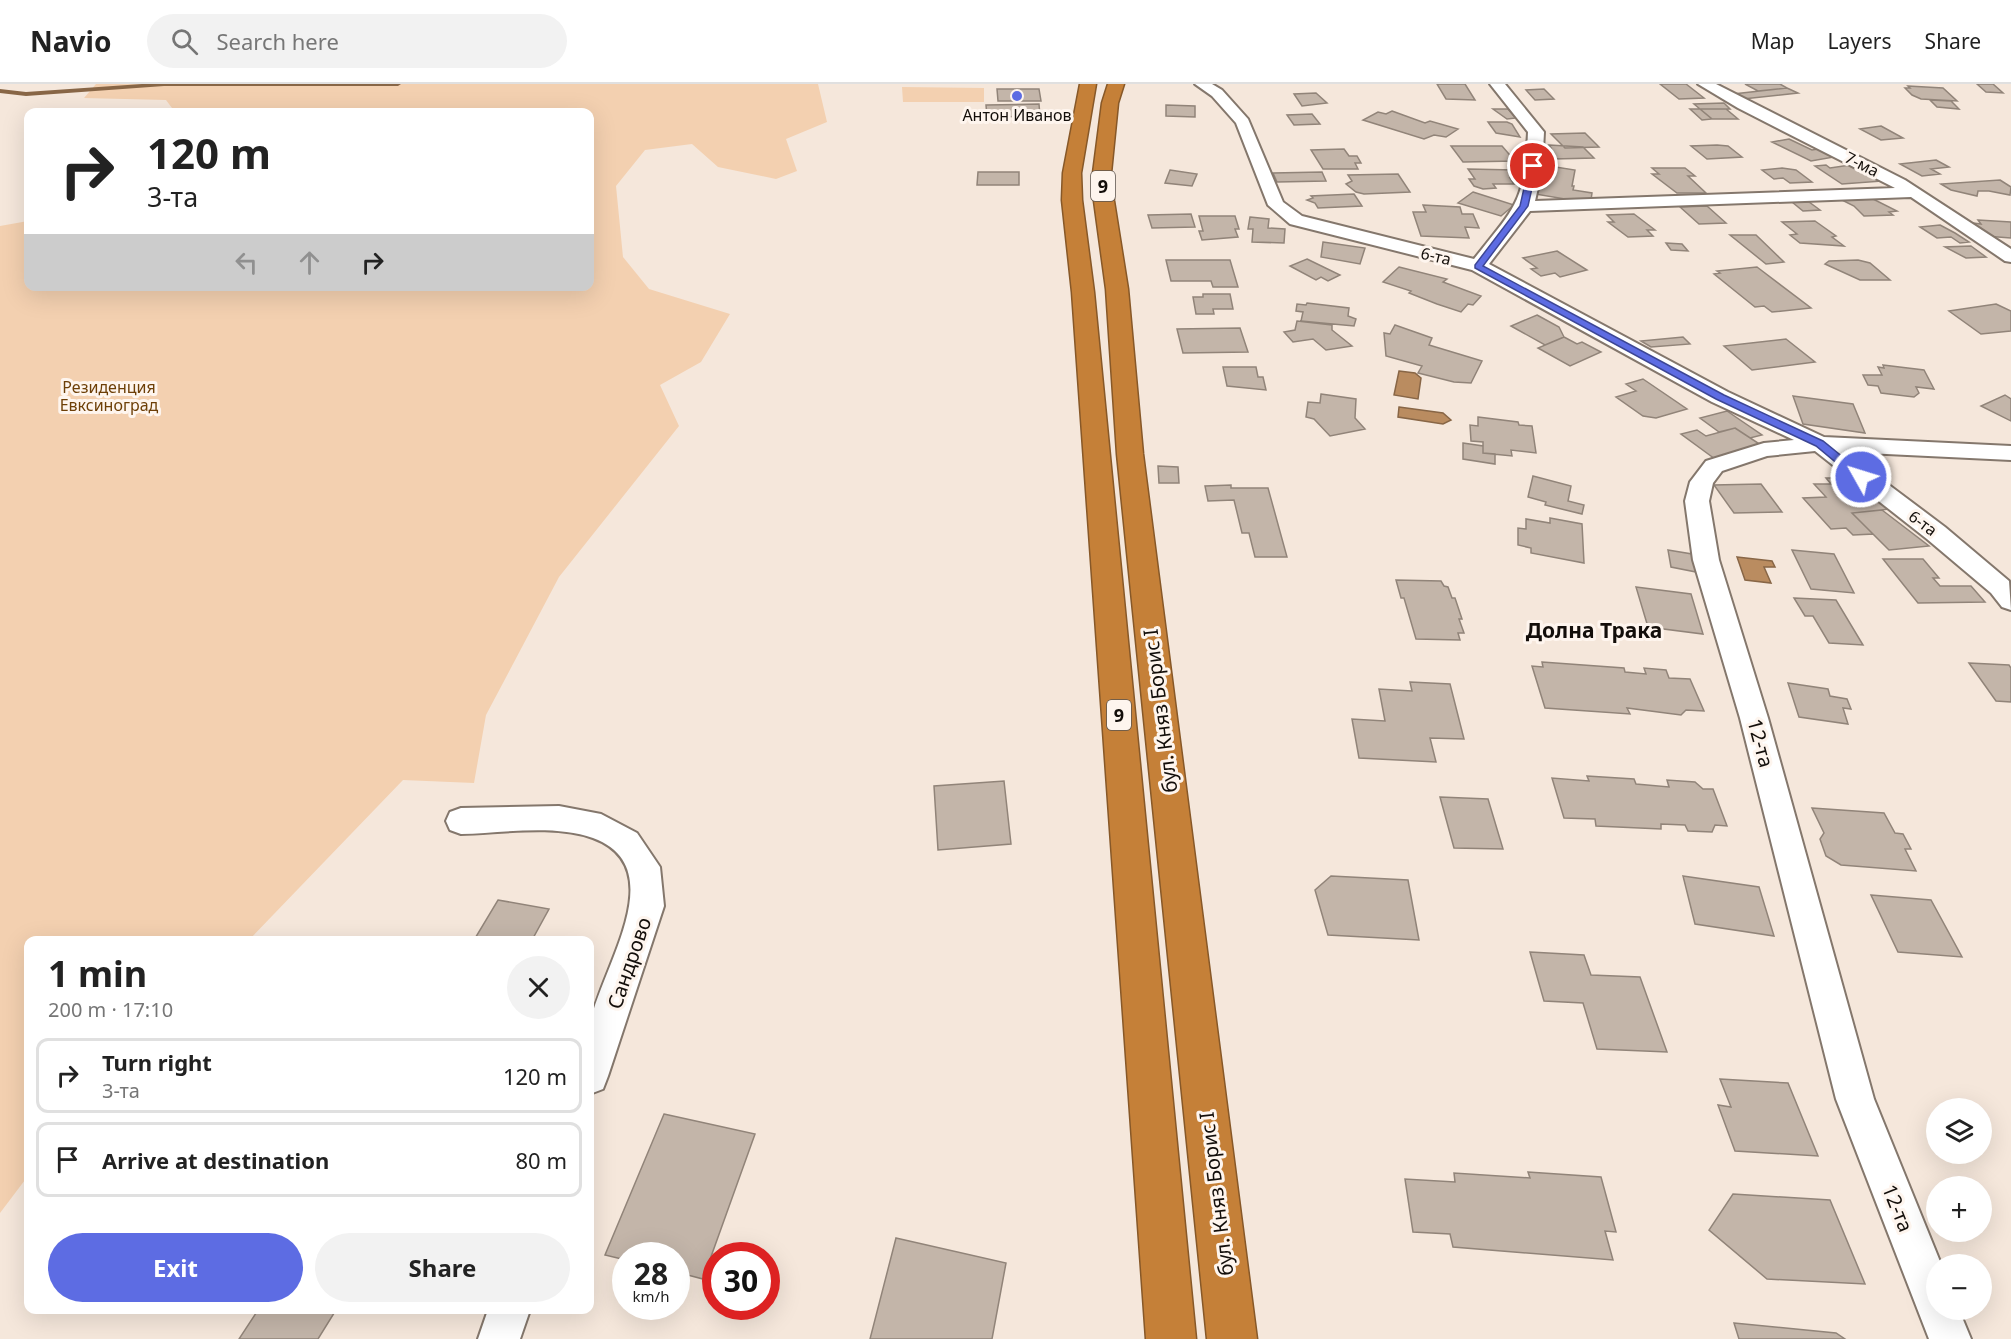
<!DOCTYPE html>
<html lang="en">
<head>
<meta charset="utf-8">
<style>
	:root { --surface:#fff; --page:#f2f2f2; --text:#222; --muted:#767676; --line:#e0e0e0; --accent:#5d6ce3 }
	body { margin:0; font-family:"Noto Sans",sans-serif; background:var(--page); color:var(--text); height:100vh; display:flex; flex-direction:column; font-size:22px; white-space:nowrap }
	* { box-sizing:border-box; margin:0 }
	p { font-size:20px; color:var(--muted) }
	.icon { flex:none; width:33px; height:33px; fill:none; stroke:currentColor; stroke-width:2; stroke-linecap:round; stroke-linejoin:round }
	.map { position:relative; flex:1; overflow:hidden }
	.details { position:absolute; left:24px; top:852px; width:570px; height:378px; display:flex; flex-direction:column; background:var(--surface); border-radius:12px; box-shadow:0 6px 24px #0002 }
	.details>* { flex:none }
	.top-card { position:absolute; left:24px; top:24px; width:570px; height:183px; border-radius:12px; box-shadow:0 6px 24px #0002; background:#fff; color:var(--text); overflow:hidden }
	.controls { position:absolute; left:1926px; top:1014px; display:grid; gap:12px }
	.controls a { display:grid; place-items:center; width:66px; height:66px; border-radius:50%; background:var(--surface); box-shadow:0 6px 24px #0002; font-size:30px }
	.speed { position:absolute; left:612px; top:1158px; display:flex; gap:12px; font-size:30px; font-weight:700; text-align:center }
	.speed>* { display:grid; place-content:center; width:78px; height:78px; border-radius:50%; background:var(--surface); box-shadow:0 6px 24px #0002; line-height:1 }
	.speed small { font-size:15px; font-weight:400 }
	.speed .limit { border:9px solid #d22; background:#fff; color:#111 }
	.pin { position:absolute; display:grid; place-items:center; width:51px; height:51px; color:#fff; margin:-26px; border:3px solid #fff; border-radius:50%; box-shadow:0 2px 6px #0007 }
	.me { position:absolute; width:66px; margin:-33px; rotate:309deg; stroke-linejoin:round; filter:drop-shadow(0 0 4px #0008) }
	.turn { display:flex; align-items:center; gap:21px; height:126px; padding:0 24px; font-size:27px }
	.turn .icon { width:78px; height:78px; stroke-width:2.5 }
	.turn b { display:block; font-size:42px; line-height:51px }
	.lanes { display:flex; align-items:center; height:57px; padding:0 24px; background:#0003; justify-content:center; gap:30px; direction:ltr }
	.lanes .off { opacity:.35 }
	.round { display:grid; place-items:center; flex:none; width:63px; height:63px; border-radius:32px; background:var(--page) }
	.summary { display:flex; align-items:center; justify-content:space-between; height:102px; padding:0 24px }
	h1 { font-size:36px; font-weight:700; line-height:45px }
	.primary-button { display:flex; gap:12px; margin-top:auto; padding:12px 24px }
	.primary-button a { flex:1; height:69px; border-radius:36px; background:var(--accent); color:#fff; font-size:24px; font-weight:700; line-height:69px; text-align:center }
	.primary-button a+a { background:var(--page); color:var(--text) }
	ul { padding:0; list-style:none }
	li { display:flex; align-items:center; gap:18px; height:75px; margin:0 12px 9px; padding:0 12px; border:3px solid var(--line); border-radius:12px }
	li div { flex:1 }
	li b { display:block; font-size:22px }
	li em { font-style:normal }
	header { display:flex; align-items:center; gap:36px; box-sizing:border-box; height:84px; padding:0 30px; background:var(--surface); border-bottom:2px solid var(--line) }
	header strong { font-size:28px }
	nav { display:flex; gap:33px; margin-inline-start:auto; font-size:21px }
	.search { width:420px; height:54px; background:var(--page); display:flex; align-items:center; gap:15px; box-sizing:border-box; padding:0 21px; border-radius:33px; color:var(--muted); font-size:22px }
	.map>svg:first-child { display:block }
</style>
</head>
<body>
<header>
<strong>Navio</strong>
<div class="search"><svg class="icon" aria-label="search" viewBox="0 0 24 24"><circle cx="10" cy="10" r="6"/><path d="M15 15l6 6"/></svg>Search here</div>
<nav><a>Map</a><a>Layers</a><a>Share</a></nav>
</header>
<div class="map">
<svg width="2011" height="1255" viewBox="0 0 2011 1255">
	<rect width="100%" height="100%" fill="#f5e7db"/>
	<!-- green -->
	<path fill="#f3d0b0" d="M96,0H818L827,38L786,55L797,87L776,95L718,83L692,60L645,66L616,102L623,173L649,205L730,230L701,278L660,301L679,342L559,493L486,631L474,699L403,696L249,856H28V1092L0,1129V142L28,137V202H590V28H175L166,16L84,14Z
		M902,3L984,4V18H903Z"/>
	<!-- water -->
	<path fill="#ba8c60" stroke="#886646" stroke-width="1.5" d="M1399,287L1415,289L1421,294L1418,315L1394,311Z
		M1399,323L1443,329L1451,336L1443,340L1398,333Z
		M1737,473L1772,477L1775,483H1764L1771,499L1745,496Z"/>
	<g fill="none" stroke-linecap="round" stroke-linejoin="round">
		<!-- stream -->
		<path fill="#886646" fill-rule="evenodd" d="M142,0H401L398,2H164L26,12L0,9V5L26,8Z"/>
	</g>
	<!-- building -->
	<path fill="#c3b5a9" stroke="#918479" stroke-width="1.5" d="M1437,0H1465L1475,16L1446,15Z
		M1660,0H1686L1704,14L1679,15Z
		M1745,0H1780L1787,4L1758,7Z
		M1977,0H1993L2003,9L1986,8Z
		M1908,2L1943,4L1957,17L1921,15L1912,11L1905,4H1910Z
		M1787,4L1798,9L1743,15L1733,10Z
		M997,5H1039L1041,17H998Z
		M1544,5L1554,15L1535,16L1526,6Z
		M1316,9L1327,19L1302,22L1294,10Z
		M1930,16L1951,17L1959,25L1937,23Z
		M1724,19L1730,25H1700L1694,20Z
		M1039,20L1040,32L987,33L986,21Z
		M1166,21L1195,22V33L1166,32Z
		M1493,25H1508L1516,34L1507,35Z
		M1690,25H1700L1712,35L1702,36Z
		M1700,25H1726L1738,35H1712Z
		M1392,27L1425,39L1430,37L1458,45L1446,53L1434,51L1424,55L1363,36L1378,28L1386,30Z
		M1312,30L1320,40L1294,41L1287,31Z
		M1488,38H1507L1512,40L1520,53L1496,49Z
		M1881,42L1903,54L1881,56L1860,45Z
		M1585,49L1599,63L1565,64L1551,50Z
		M1789,55L1812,66L1818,65L1834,73L1811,77L1772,58Z
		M1549,61L1583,63L1594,74L1553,75L1543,64H1551Z
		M1717,61L1728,62L1742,73L1707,75L1691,62Z
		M1451,62H1502L1515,77L1463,78Z
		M1344,65L1349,72H1357L1361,79H1355L1358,85H1323L1311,66Z
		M1936,76L1949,83L1931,85L1940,90L1922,92L1900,80Z
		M1857,80L1883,97L1842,100L1815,82L1826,81L1830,84Z
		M1543,81L1575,86L1572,102H1574L1573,106L1592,109L1591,116H1571L1535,110Z
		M1652,84H1685L1695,92H1688L1706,109H1677L1652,90H1659Z
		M1782,84L1796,86L1812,98L1790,99L1783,94L1774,95L1762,86Z
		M1468,85L1515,86L1521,94H1510L1514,100H1493L1496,104L1483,105L1474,102L1469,95H1475Z
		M1170,86L1197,90L1192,102L1165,99Z
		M978,88H1019V101H977Z
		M1322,88L1326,97L1277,98L1273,89Z
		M1398,90L1410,108L1364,110L1356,108L1346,100L1352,97L1348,91Z
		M2000,96L2011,103L2010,111L1989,107H1978L1977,112L1951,106L1941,100Z
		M1473,108L1514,121L1501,132L1458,119Z
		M1354,110L1362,122L1318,124L1315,119L1307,116L1313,114L1311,112Z
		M1873,115L1897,127L1889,128L1893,131L1864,132L1854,122L1842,116Z
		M1792,118H1809L1820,126L1803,127Z
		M1423,121L1460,123L1462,130H1473L1479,144L1465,143L1469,154L1421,152L1413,128H1426Z
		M1707,122L1726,139L1699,140L1680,123Z
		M1191,130L1195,143L1152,144L1148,131Z
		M1634,130L1655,146H1647L1653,152L1628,153L1608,138H1614L1607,131Z
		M1199,132H1235L1239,145H1235L1238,153L1202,156L1199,147H1203Z
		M1250,133L1269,135L1268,144L1285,145L1284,159L1252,158L1253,145H1248Z
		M1978,136L2011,138V154L1985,152L1973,139L1981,140Z
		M1815,137L1836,152L1832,153L1844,162L1800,159L1790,151L1797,150L1782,138Z
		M1940,141L1955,149L1969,158L1960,159L1951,153L1937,154L1920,143Z
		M1730,151H1756L1784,178L1766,180Z
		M1323,158L1365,164L1360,180L1321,173Z
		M1666,159L1682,160L1688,167L1671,166Z
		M1971,162L1986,173L1966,174L1945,163Z
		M1557,167L1587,186L1560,193L1555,189L1541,192L1531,185L1537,184L1523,174Z
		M1307,175L1340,191L1328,197L1321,193L1316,196L1290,182Z
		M1166,176H1230L1238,203H1213L1211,197H1171Z
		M1858,176L1870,179L1890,196H1860L1825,180L1829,177Z
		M1399,183L1447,195L1443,198L1481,212L1473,221L1468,220L1461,228L1437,220L1409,209L1411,207L1383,198Z
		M1757,183L1811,224L1772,228L1764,222L1755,223L1714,190L1720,189L1717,187Z
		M1203,210H1230L1233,225H1213L1214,230H1196L1193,213H1203Z
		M1307,219L1349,224L1348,232L1356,235L1354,242L1301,237L1303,228L1296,227L1297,220L1306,221Z
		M1996,220L2011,227V247L1981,250L1949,227Z
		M1537,231L1559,243L1564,253L1545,261L1511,242Z
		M1297,237L1332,241V246L1352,262L1326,266L1313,255L1293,258L1284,248L1295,246Z
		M1395,241L1432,254L1429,261L1482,277L1471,299L1454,298L1418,289L1422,282L1386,272L1384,249L1390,250Z
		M1240,244L1248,268L1183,269L1177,245Z
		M1564,253L1577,260L1582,258L1601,268L1570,282L1538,264Z
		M1683,253L1690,260L1651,263L1641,257Z
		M1786,255L1815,278L1752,286L1724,262Z
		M1883,281L1924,286L1934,305L1916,303L1919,309L1914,313L1881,309L1878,302L1868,301L1863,291H1882L1878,283L1884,284Z
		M1223,283H1256L1258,293H1263L1266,306L1227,302Z
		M1643,295L1687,325L1656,334L1643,332L1616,313L1636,307L1626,300Z
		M1321,310L1356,315L1355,334L1365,345L1330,352L1314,335L1306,333L1308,318L1320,319Z
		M2005,311L2011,315V337L1981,322Z
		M1793,312L1853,320L1865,349L1803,340Z
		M1727,327L1762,351L1750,354L1735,344L1719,348L1700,334Z
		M1478,333L1518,338L1519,341L1532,342L1536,369L1511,366L1512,372L1483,369V358L1471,357L1470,341L1478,342Z
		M1735,344L1761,361L1715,375L1681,350L1697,346L1706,352Z
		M1463,359L1483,362V369L1495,370V380L1463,375Z
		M1158,382L1178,383L1179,399H1159Z
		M1533,392L1571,402L1568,417L1584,421L1582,430L1545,421L1546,418L1528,413Z
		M1826,394H1851L1890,425L1852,429L1873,450L1853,451L1846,444L1831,445L1803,414L1826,413L1814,400H1831Z
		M1761,400L1782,428L1734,429L1714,401Z
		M1231,401V404H1268L1287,473H1255L1249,449H1242L1234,416L1208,417L1205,402Z
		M1882,426L1929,462L1889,466L1852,429Z
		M1550,434L1582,440L1584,479L1531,469V464L1518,461V444L1526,445V435L1550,439Z
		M1668,466L1698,471L1701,489L1671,483Z
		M1792,466L1834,470L1854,509L1811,505Z
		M1883,475H1923L1939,494H1933L1940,502H1971L1985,518L1918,519Z
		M1396,496L1441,497L1444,502L1448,503L1452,514H1455L1462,535H1459L1464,549H1458L1460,556L1416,555L1404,514H1401Z
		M1636,503L1691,510L1703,550L1648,543Z
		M1794,514L1836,516L1863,561L1829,559L1813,532H1805Z
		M1542,578L1624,584L1625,588L1646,590L1644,584L1666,586L1669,594L1690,595L1704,627L1686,626L1681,631L1627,624L1630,630L1545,624L1532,582L1543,583Z
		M1969,579L2009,581L2011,584V618L1996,617Z
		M1410,598L1450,600L1464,655L1430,654L1436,678L1359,674L1352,635L1385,637L1379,605L1412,607Z
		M1788,599L1828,605L1830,612L1847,615L1851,625L1843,624L1848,640L1799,633Z
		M1587,692L1634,695L1636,700L1669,703L1667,696L1695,698L1703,705H1713L1727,742L1715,741L1712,748L1688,747L1685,741L1661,740V745L1596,742L1595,735L1564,734L1552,694L1589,697Z
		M1004,697L1011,760L938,766L934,702Z
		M1440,713L1488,715L1503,765L1454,764Z
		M1812,724L1884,729L1895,749L1903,750L1911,765H1905L1916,787L1841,781L1826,772L1820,755L1824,749Z
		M1331,792L1408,796L1419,856L1328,851L1315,806Z
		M1683,792L1759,803L1774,852L1695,840Z
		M1871,811L1931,816L1962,873L1898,868Z
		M498,816L549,825L532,856H474Z
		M1530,868L1584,871L1591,891L1640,893L1667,968L1597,965L1583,919L1544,917Z
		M1720,995L1788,999L1818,1072L1735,1067L1718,1021L1731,1023Z
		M664,1030L755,1050L703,1195L676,1188V1172H626V1176L605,1171Z
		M1528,1088L1601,1093L1616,1148L1605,1147L1613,1176L1453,1163L1450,1150L1413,1148L1405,1095L1455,1098L1454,1089L1530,1094Z
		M1733,1110L1830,1116L1865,1200L1767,1195L1709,1146Z
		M896,1154L1006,1179L992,1255H870Z
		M258,1226H336L318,1255H239Z
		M1734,1239L1836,1249L1845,1255H1739Z"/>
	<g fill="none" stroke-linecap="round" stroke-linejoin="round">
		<!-- street casing -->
		<g stroke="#84776c" stroke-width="4">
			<path id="street" d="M1195,0H1212L1222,6L1248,35L1283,118L1302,132L1474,175C1515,123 1525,119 1528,48L1490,0H1505L1544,48L1542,86L1535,117L1895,104L1738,24L1698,0H1716L1905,96L2011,165V178L2005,177L1911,113L1530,127L1489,180L1728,308L1824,353L2011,362V376L1845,368L1945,443L2009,497L2011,526L2002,523L1991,509L1927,455L1815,367L1767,372L1722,387L1713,399L1709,417L1719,476L1768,634L1874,1015L1941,1180H1936V1226H1959L1971,1255H1929L1836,1015L1740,634L1693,476L1685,417L1690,398L1706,377L1764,359L1794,356L1712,318L1472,186L1290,140L1268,121L1236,39L1212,12Z
				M559,722L601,730L637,749L660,783L664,822L608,992L603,1005L590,1010C588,990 586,962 590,941C598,889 675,784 593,754C554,740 502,749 461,750L450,746L446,737L450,728L461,724Z
				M488,1226H530L520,1255H478Z"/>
		</g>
		<!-- highway casing -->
		<g stroke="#875828" stroke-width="3">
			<path id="highway" d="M1080,0H1096L1081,89L1082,116L1094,208L1196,1255H1146L1072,208L1062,116L1063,89Z
				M1108,0H1124L1118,19L1111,89L1114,117L1128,205L1143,370L1257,1255H1207L1117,370L1106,205L1094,117L1093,89L1102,19Z"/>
		</g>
		<!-- street -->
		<use href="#street" fill="#fff" fill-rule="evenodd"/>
		<!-- highway -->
		<use href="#highway" fill="#c58038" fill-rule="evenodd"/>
	</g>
	<!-- route -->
	<path fill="#5d6ce3" stroke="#3c4694" stroke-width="1.5" d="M1533,80L1537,82L1528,122L1483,182L1724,311L1823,357L1865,391V396H1857L1816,362L1716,315L1475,184V181L1520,122L1529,82Z"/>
	<!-- markers -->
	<circle fill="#5d6ce3" stroke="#fef5ee" stroke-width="2" cx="1017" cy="12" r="6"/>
	<g text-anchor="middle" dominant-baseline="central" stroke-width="6" stroke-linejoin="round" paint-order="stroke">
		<!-- far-poi labels -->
		<g font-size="16" fill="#130e0a" stroke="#fef5ee">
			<text x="1017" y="31">Антон Иванов</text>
		</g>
		<!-- far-street labels -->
		<g font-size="16" fill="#130e0a" stroke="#fef5ee">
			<text transform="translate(1862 80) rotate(27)">7-ма</text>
			<text transform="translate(1436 172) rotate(14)">6-та</text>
			<text transform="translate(1923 439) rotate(37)">6-та</text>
		</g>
		<!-- far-park labels -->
		<g font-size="16" fill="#6d3f07" stroke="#fef5ee">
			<text x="109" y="303">Резиденция<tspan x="109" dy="18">Евксиноград</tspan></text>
		</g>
		<!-- shield labels -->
		<g fill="#fef5ee" stroke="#5a534e" stroke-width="1.5">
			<rect x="1091" y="87" width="24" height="30" rx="4.5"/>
			<rect x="1107" y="616" width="24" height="30" rx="4.5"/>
		</g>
		<g font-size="18" font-weight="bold" fill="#130e0a">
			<text x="1103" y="102">9</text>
			<text x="1119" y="631">9</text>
		</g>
		<!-- street labels -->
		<g font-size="20" fill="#130e0a" stroke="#fef5ee">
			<text transform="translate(1160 627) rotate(-97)">бул. Княз Борис I</text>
			<text transform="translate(1761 659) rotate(75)">12-та</text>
			<text transform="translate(629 879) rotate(-71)">Сандрово</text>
			<text transform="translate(1216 1110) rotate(-97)">бул. Княз Борис I</text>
			<text transform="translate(1898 1124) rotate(68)">12-та</text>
		</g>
		<!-- neighbourhood labels -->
		<g font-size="21" font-weight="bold" fill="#130e0a" stroke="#fef5ee">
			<text x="1594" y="546">Долна Трака</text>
		</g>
	</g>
</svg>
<div class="controls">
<a><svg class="icon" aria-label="layers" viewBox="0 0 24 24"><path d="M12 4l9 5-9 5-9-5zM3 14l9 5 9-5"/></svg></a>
<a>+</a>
<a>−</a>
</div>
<div class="speed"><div>28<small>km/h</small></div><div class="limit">30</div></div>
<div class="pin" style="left:1533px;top:82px;background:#d93025"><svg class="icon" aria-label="arrive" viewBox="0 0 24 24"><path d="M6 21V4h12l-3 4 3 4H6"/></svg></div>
<svg class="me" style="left:1861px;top:393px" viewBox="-20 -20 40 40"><circle r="17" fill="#5d6ce3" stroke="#fff" stroke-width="3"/><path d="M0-11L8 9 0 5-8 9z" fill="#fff"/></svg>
<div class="top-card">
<div class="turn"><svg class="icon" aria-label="right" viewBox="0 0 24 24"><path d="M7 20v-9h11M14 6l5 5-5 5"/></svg><div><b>120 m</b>3-та</div></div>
<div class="lanes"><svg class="icon off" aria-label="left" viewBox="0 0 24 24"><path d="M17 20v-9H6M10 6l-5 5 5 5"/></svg><svg class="icon off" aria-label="ahead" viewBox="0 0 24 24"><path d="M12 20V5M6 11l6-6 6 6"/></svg><svg class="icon" aria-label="right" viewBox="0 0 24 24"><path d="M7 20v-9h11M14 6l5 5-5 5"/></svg></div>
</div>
<section class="details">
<div class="summary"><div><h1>1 min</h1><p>200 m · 17:10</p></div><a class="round"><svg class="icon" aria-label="close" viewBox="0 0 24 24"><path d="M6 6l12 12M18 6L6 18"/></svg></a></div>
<ul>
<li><svg class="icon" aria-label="right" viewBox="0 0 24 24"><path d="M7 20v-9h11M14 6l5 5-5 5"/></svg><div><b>Turn right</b><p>3-та</p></div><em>120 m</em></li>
<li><svg class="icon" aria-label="arrive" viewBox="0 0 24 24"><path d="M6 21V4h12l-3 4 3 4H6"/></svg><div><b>Arrive at destination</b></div><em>80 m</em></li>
</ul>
<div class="primary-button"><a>Exit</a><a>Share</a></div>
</section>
</div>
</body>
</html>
